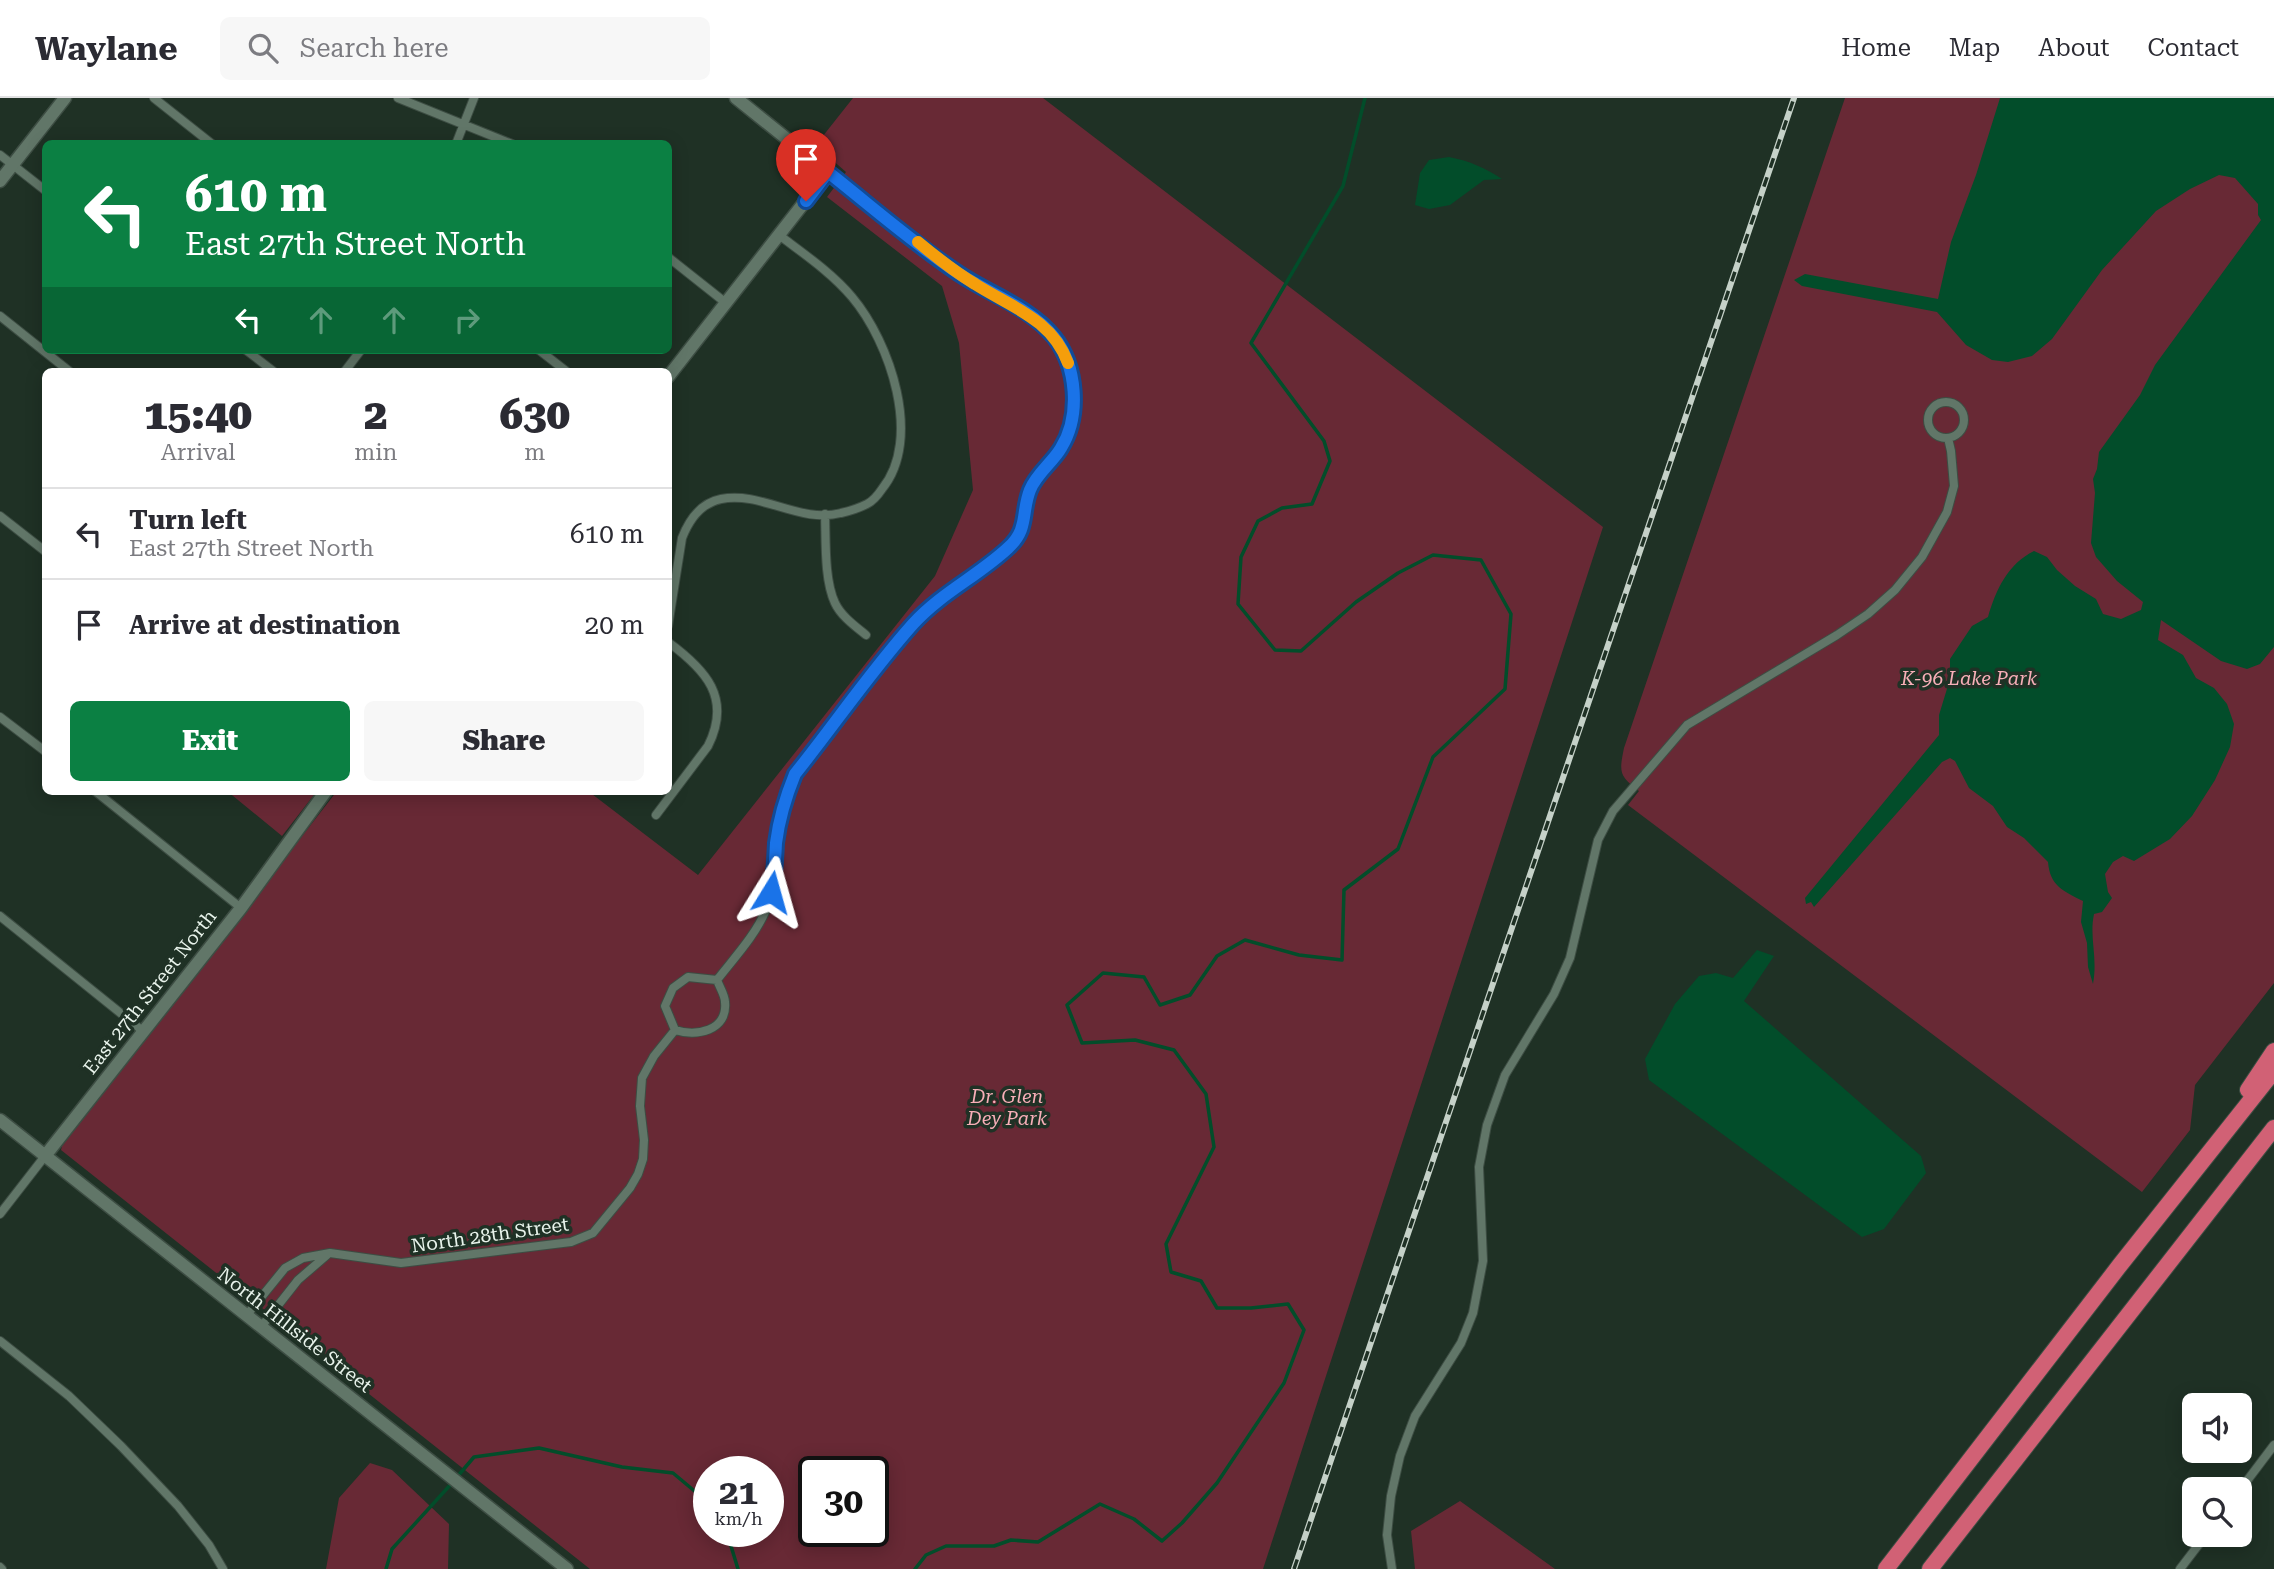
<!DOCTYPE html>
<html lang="en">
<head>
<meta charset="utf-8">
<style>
	:root { --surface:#fff; --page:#f7f7f7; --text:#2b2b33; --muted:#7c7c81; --line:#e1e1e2; --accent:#0b8043 }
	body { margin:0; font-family:"Roboto Serif",serif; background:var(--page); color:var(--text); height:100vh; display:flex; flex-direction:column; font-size:26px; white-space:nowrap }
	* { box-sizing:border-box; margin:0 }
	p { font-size:23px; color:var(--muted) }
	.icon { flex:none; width:38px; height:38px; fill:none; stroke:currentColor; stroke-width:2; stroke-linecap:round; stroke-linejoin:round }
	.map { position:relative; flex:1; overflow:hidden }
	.drawer { position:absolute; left:42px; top:270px; width:630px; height:427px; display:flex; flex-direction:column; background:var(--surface); border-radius:10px; box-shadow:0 4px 18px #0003 }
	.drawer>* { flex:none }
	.top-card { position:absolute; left:42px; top:42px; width:630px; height:214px; border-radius:10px; box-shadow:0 4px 18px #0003; background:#0b8043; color:#fff; overflow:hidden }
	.controls { position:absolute; left:2182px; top:1295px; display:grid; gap:14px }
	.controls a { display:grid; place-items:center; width:70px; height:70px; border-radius:10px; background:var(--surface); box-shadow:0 4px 18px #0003; font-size:35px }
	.speed { position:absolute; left:693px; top:1358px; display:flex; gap:14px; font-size:35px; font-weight:700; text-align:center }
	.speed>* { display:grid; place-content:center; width:91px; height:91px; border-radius:50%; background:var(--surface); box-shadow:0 4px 18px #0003; line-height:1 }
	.speed small { font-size:18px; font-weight:400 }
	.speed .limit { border:4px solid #111; border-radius:10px; background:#fff; color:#111 }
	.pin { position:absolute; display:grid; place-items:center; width:60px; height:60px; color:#fff; margin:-72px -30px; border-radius:50% 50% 50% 0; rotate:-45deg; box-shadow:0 0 7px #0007 }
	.pin .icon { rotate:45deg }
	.me { position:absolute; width:77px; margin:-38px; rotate:8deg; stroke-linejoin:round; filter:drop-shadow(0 0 5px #0008) }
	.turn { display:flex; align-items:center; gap:24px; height:147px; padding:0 28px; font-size:32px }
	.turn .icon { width:91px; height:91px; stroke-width:2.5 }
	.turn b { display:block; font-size:49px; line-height:60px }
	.lanes { display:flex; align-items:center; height:66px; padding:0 28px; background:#0003; justify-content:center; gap:35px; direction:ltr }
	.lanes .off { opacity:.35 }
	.eta { display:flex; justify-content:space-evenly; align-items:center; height:119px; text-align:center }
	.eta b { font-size:42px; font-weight:800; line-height:49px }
	.cta { display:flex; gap:14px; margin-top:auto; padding:14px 28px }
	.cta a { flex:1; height:80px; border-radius:10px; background:var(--accent); color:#fff; font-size:28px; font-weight:800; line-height:80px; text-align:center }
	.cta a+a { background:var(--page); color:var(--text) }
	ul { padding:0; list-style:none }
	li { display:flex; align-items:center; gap:21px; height:91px; padding:0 28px; border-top:2px solid var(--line) }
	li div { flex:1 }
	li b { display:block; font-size:26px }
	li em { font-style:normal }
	header { display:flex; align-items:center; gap:42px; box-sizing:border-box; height:98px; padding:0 35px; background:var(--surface); border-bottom:2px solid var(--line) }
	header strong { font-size:33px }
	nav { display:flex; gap:38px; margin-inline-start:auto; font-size:24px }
	.search { width:490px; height:63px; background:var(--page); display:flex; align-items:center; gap:18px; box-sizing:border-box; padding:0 24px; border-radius:10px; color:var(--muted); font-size:26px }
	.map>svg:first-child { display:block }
</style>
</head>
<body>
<header>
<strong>Waylane</strong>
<div class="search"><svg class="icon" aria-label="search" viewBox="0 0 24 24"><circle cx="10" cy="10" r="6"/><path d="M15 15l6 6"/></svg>Search here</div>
<nav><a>Home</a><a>Map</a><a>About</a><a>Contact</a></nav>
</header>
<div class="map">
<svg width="2274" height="1471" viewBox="0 0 2274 1471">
	<rect width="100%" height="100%" fill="#1f3125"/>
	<!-- green -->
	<path fill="#682935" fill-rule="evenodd" d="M853,0H1043L1603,429L1263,1471H590L61,1052L62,1048L337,693H588L698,777L935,478L973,392L959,245L942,188L827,99L846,74L830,60L831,53L819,43ZM709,1374H768V1433H709ZM814,1374H873V1433H814Z
		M1845,0H2274V885L2195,987L2190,1032L2142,1094L1628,707L1639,693C1619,678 1619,674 1624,650Z
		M227,693H317L282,738Z
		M370,1365L392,1372L449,1426L448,1471H326L339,1400Z
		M1460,1403L1555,1471H1415L1411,1433Z"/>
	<!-- water -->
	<path fill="#024d2a" d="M2000,0H2274V549L2260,566L2247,571L2221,563L2161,522L2158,542L2183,557L2196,580L2214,590L2227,606L2234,626L2230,649L2215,682L2192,718L2170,741L2134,763L2123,758L2113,764L2105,776L2108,794L2112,800L2102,814L2094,816C2089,840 2098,859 2093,886L2088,869L2087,845L2081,824L2083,803C2063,793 2050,788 2048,764L2024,740L2007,729L1993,708L1969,690L1955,663L1950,660L1942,664L1814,809L1811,804L1806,806L1805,800L1939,637V617L1950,581V561L1972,528L1988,519C1996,491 2008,466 2034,453L2047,459L2057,472L2075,488L2096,501L2103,516L2121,521L2141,512L2143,504L2117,483L2096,459L2091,445L2095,395L2093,381L2097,371L2099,354L2140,297L2155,267L2261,122L2258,117V106L2235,80L2219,77L2190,91L2156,113L2102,172L2052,241L2032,258L2008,264L1992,262L1966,247L1937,214L1802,188L1794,182L1805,176L1938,201L1951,144L1976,77Z
		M1449,59C1470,63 1485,70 1502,81L1484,82L1450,107L1429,111L1415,107L1420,75L1429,62Z
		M1757,852L1774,858L1744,903L1921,1058L1926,1075L1884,1131L1862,1139L1649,982L1645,961L1675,906L1699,878L1716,875L1733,880Z"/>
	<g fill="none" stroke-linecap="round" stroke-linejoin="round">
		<!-- stream -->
		<path stroke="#024d2a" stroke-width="3.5" d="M457,1379L474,1359L539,1350L622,1369L673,1375L704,1401L709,1408
			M723,1433L731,1448L738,1471
			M386,1471L392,1451L452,1385
			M915,1471L926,1457L946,1448H994L1011,1442L1038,1444L1100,1406L1134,1421L1162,1443L1182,1425L1217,1385L1284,1285L1304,1232L1288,1206L1251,1210H1217L1201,1183L1171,1174L1166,1146L1214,1049L1206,996L1174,952L1135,942L1082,945L1067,907L1103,875L1144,879L1160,907L1190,897L1217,858L1245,842L1299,857L1342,862L1344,792L1398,751L1433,659L1505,591L1511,516L1481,462L1433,457L1398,475L1356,504L1301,553L1275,552L1238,506L1241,459L1258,423L1282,410L1312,406L1330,363L1324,343L1251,245L1343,88L1365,0"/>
		<!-- street casing -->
		<g stroke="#3d4d43" stroke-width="10">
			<path id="street" d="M154,0L212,46
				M398,0L512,46
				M456,46L474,0
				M0,57L46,93
				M668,159L726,205
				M0,218L69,273
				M246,252L273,273
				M539,252L566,273
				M345,273L361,252
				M1928 322a18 18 0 1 1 36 0a18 18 0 1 1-36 0Z
				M825,416C826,442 824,482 835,505C841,518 855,528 866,537
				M0,418L46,454
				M668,528L682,440C689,422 701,405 721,401C762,393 800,426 841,415C850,413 859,410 867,406C873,403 878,397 882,391C923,341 890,244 852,199C832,175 804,156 779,137
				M0,619L46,654
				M95,693L241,810
				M656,717L708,648C732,600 706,572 668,544
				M0,818L144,934
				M688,879L717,882C719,888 725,897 725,904C728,933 696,939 675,932L665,908L673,890Z
				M717,882C734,860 755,838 766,812C775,790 774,766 776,743C779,720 787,698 795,676C834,626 871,573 913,526C941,495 978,478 1008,450C1029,430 1021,415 1030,392C1037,376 1053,364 1061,350C1081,318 1077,268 1054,239C1030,209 989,196 958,175C913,145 871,108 828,74
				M0,1116L45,1058
				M246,1218L285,1170L303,1160L330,1155L401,1165L571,1144L593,1135L630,1090L638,1076L643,1061L644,1042L640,1008L642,980L654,958L675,932
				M261,1229L298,1182L327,1157
				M0,1243L69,1298L121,1348L178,1408L209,1447L223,1471
				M2240,1392L2274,1347
				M0,1469L2,1471
				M1392,1471L1387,1437L1391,1398L1400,1358L1415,1318L1461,1245L1473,1215L1483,1163L1479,1069L1487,1027L1505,977L1554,896L1570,860L1598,742L1613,713L1687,627L1837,537L1868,516L1895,492L1922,459L1947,414L1954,388L1951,353L1948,340
				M2180,1471L2206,1437"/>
		</g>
		<!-- secondary casing -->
		<g stroke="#3d4d43" stroke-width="15">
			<path id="secondary" d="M0,83L65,0
				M668,279L828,74L736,0
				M0,1022L567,1471
				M45,1058L241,810L326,693"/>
		</g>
		<!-- highway casing -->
		<g stroke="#3d4d43" stroke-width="18">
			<path id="highway" d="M2248,992L2274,953
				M1886,1471L2120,1167L2274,973
				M1930,1471L2274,1030"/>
		</g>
		<!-- street -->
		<use href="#street" stroke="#617668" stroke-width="8"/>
		<!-- secondary -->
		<use href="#secondary" stroke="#617668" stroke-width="12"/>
		<!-- highway -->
		<use href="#highway" stroke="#d16175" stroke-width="16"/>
		<!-- rail casing -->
		<g stroke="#c5d1c8" stroke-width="6">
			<path id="rail" d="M1294,1471L1794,0"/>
		</g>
		<!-- rail -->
		<use href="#rail" stroke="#1f3125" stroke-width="3.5" stroke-dasharray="10" stroke-linecap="butt"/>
	</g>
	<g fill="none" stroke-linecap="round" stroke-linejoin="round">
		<!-- route casing -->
		<g stroke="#114b97" stroke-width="18">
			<path id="route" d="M771,794C775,777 775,762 776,745C779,721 786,698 795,676C835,626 871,573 913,526C941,495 978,478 1008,450C1029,431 1021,415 1030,392C1036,376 1053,364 1061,350C1081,318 1077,268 1054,239C1030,209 989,196 958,175C913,145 871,108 828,74L806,103"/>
		</g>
		<!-- route -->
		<use href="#route" stroke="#1a73e8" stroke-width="12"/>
		<!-- slow -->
		<path stroke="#f59e0b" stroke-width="12" d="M918,144C936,159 955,174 975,186C1011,209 1052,221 1068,265"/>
	</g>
	<g text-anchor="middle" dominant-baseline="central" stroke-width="7" stroke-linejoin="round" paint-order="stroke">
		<!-- park labels -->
		<g font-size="19" font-style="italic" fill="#f8afb8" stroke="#1f3125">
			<text x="1969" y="580">K-96 Lake Park</text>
			<text x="1007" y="998">Dr. Glen<tspan x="1007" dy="22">Dey Park</tspan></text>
		</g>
		<!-- street labels -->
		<g font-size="19" fill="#e8f3eb" stroke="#1f3125">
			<text transform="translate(150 894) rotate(-52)">East 27th Street North</text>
			<text transform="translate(490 1137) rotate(-8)">North 28th Street</text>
			<text transform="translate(295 1232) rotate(38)">North Hillside Street</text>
		</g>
	</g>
</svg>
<div class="controls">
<a><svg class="icon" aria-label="sound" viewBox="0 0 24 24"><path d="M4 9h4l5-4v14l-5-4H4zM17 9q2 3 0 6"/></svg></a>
<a><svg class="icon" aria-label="search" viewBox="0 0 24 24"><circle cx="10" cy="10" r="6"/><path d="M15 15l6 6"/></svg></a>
</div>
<div class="speed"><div>21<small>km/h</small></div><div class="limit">30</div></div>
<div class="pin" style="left:806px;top:103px;background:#d93025"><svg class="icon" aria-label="arrive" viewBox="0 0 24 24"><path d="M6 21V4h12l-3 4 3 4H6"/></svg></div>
<svg class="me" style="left:771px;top:794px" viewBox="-20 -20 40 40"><path d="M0-17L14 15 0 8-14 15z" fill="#1a73e8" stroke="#fff" stroke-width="4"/></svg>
<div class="top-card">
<div class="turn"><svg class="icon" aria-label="left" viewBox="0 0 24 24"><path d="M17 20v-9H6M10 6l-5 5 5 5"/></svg><div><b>610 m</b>East 27th Street North</div></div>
<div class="lanes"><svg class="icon" aria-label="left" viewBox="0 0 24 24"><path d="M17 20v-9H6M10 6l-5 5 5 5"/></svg><svg class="icon off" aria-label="ahead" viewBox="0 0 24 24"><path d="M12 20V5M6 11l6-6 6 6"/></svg><svg class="icon off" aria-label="ahead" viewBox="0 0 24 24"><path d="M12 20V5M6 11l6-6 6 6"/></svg><svg class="icon off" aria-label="right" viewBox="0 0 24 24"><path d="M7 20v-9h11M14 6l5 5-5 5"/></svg></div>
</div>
<section class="drawer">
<div class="eta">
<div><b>15:40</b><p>Arrival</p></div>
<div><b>2</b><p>min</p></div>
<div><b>630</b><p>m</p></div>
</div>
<ul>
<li><svg class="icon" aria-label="left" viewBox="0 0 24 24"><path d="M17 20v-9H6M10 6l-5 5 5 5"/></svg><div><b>Turn left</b><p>East 27th Street North</p></div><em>610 m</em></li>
<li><svg class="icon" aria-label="arrive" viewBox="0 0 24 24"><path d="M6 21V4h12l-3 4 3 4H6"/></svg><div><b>Arrive at destination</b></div><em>20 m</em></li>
</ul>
<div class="cta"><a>Exit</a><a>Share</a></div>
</section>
</div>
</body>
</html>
